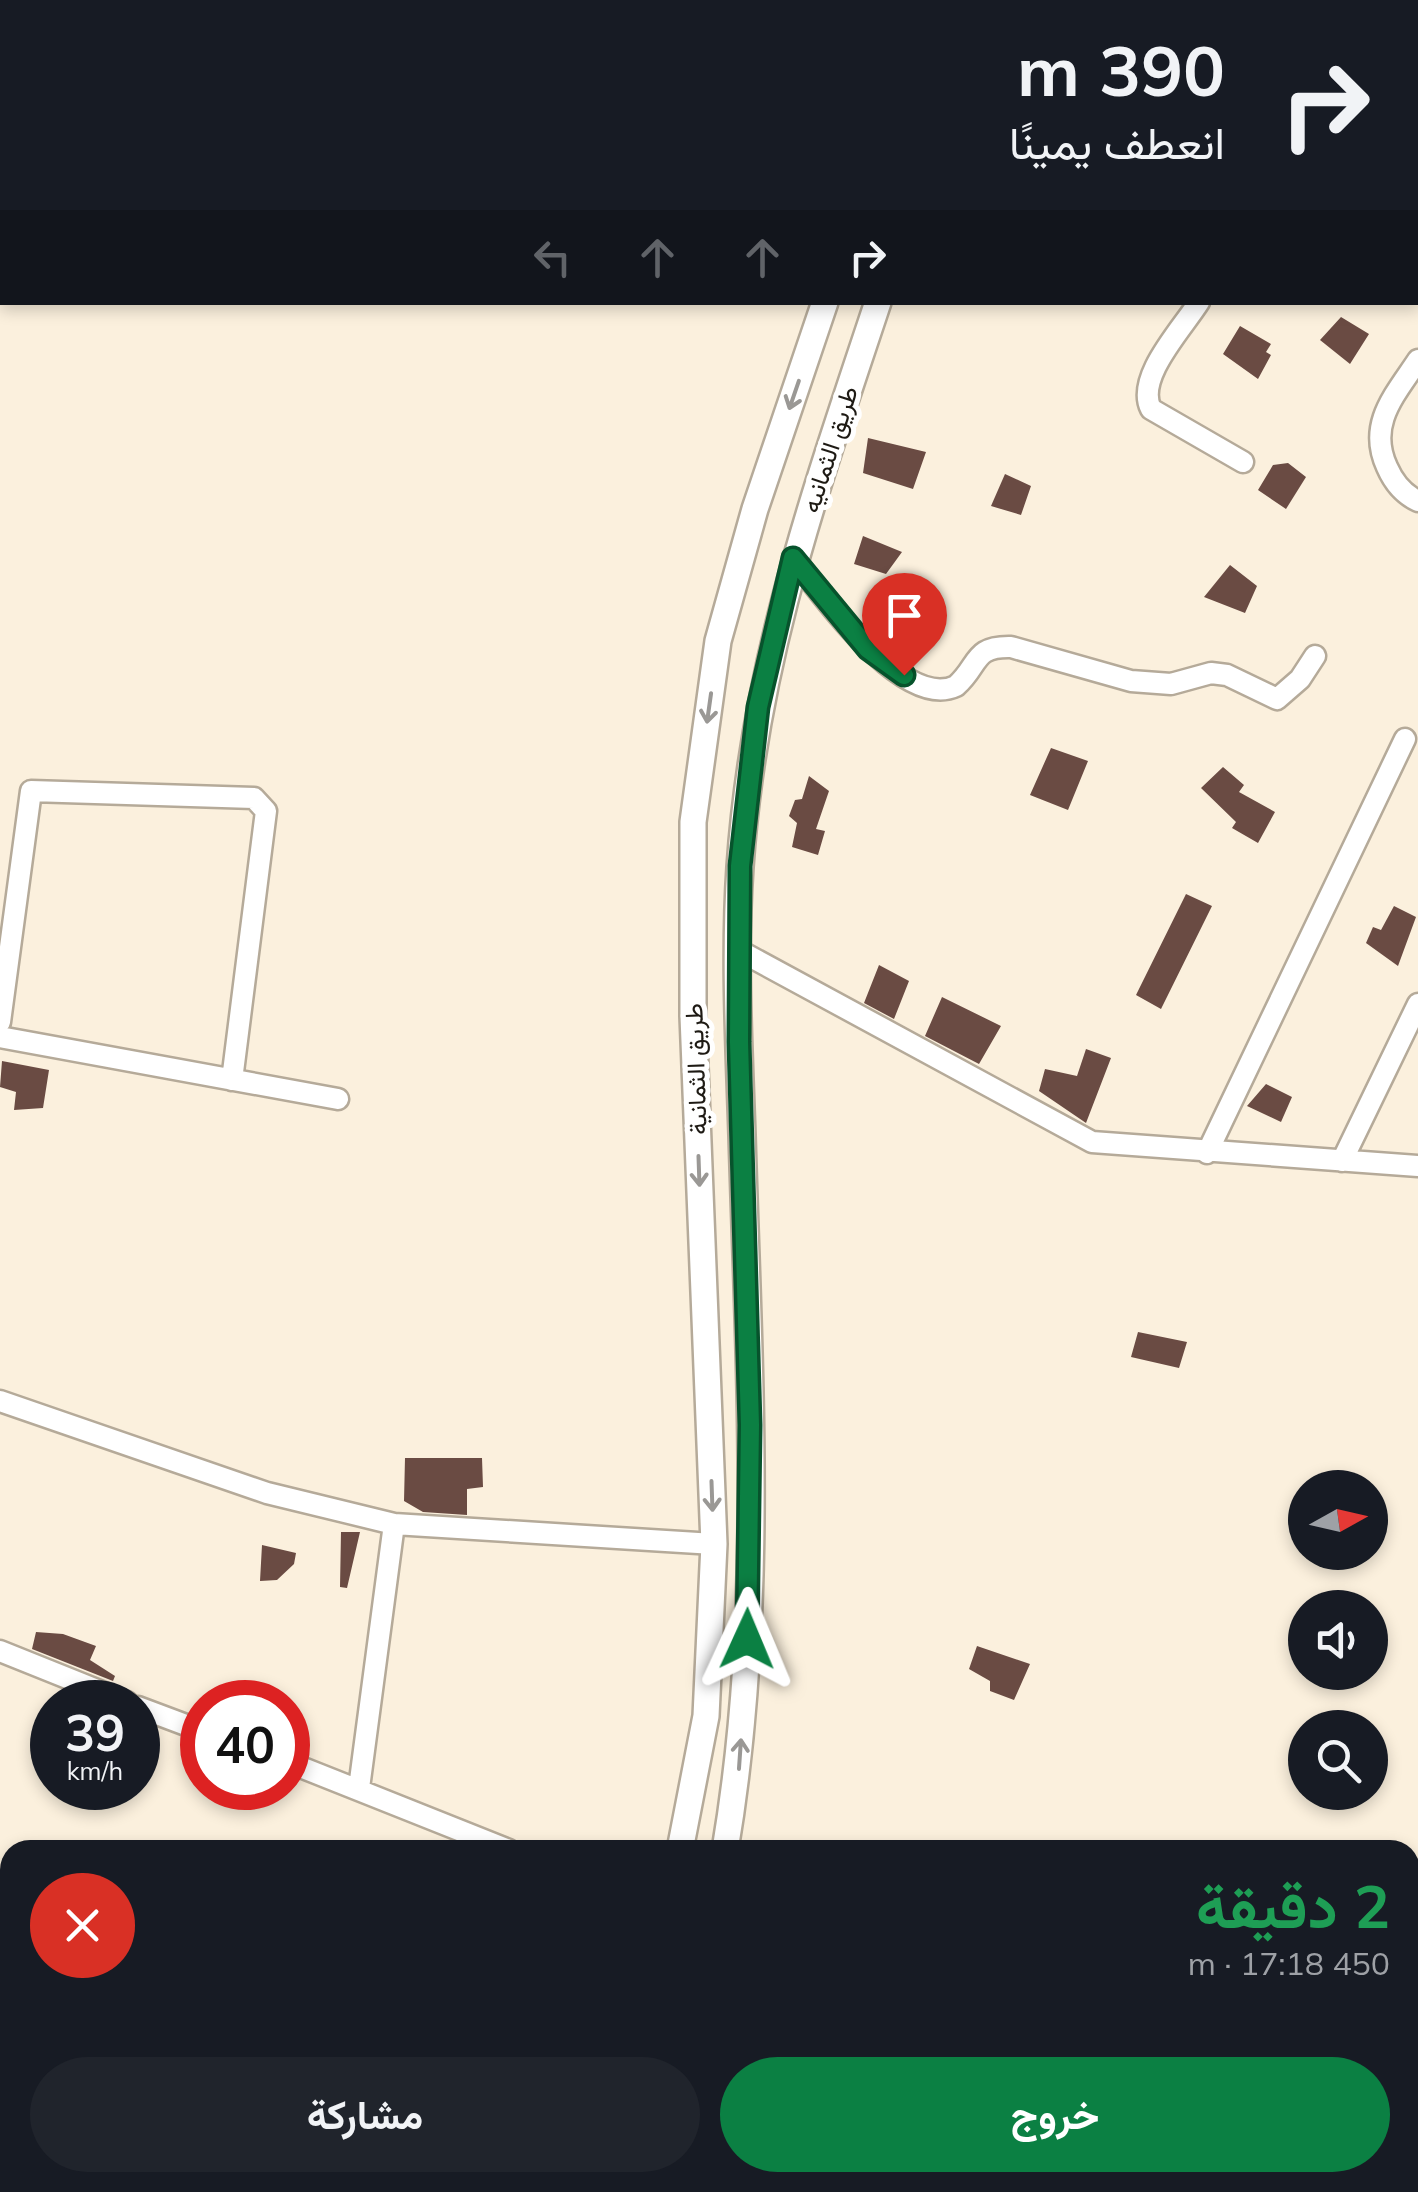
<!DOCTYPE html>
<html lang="ar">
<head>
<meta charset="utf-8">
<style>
	:root { --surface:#171b24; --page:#20242c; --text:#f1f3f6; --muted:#9ea1a6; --accent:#0b8043 }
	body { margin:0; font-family:Mulish,Vazirmatn,sans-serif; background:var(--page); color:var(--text); direction:rtl; height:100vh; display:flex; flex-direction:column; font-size:38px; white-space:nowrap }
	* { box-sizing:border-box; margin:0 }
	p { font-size:32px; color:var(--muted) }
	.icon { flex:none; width:55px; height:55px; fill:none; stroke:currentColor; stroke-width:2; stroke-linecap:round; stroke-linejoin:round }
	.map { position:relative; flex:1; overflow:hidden; direction:ltr }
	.panel { position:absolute; left:0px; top:1840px; width:1420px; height:352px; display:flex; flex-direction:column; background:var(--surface); border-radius:30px 30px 0 0; box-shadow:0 5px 15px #0003; direction:rtl }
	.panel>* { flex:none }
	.guide { position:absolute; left:0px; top:0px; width:1420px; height:305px; box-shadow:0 5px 15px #0003; direction:rtl; background:#171b24; color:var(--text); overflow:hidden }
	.needle { width:65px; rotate:82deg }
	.controls { position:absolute; left:1288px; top:1470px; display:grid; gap:20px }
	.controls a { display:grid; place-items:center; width:100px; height:100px; border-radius:50%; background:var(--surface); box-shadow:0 5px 15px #0003; font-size:50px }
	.speed { position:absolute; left:30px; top:1680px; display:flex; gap:20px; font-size:50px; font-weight:700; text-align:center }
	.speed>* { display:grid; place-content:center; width:130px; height:130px; border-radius:50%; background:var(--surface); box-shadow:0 5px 15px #0003; line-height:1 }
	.speed small { font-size:25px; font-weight:400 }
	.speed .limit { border:15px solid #d22; background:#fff; color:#111 }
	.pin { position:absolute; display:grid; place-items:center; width:85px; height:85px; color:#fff; margin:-102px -42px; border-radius:50% 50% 50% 0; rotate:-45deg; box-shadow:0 0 10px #0007 }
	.pin .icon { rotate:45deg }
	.me { position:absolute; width:110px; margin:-55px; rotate:1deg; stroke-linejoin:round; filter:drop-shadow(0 0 8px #0008) }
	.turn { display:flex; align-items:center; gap:35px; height:210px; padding:0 30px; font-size:45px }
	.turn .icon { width:130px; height:130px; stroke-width:2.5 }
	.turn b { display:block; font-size:70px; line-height:85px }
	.lanes { display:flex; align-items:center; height:95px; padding:0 30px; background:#0003; justify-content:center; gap:50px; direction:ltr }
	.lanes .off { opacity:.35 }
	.round { display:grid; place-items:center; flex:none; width:105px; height:105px; border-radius:52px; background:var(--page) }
	.head { display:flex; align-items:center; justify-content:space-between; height:170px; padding:0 30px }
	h1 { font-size:60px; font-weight:700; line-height:75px; color:#1e9e55 }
	.cta { display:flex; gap:20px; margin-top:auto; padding:20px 30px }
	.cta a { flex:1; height:115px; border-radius:60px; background:var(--accent); color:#fff; font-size:40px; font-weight:700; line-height:115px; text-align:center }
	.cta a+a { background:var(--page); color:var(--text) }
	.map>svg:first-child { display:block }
</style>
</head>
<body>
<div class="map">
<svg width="1418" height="2192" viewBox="0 0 1418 2192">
	<rect width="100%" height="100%" fill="#fbf0dd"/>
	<!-- building -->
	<path fill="#6a4b43" d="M1341,317L1369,334L1350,364L1320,340Z
		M1240,326L1271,344L1266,352L1271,355L1258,379L1223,354Z
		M868,438L926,452L913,489L863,473Z
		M1288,463L1306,477L1286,509L1258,490L1273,465Z
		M1005,474L1031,486L1021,515L991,506Z
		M863,536L902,552L886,574L854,564Z
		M1230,565L1257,586L1245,613L1204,597Z
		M1051,748L1088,761L1068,810L1030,795Z
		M1223,767L1244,785L1239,792L1275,812L1258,843L1232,828L1236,822L1201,788Z
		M809,776L829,791L816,829L825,831L818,855L792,847L797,823L789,816L795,800L802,799Z
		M1186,894L1212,906L1161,1009L1136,995Z
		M1394,906L1416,917L1398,966L1366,943L1373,927L1381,930Z
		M879,965L909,981L894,1019L864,1003Z
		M942,997L1001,1026L979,1064L925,1036Z
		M1086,1049L1111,1058L1086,1123L1039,1091L1045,1069L1077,1076Z
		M2,1061L49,1070L43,1108L14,1110L16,1092L0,1087Z
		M1266,1084L1292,1097L1281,1122L1247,1106Z
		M1138,1332L1187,1342L1179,1368L1131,1357Z
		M405,1458H482L483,1487L467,1489V1515L423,1512L404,1501Z
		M341,1532H360L347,1588L340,1587Z
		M262,1545L296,1553L294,1564L277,1580L260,1581Z
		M36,1632L63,1634L96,1646L90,1660L115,1676L113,1681L32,1649Z
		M977,1646L1030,1664L1014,1700L990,1691V1681L969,1669Z"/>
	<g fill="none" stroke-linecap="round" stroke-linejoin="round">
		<!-- minor casing -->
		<g stroke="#b5aa99" stroke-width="25">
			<path id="minor" d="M1390,2L1392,0
				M0,37L2,38
				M0,239L2,241
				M1418,250V251
				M1199,302C1182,329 1135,378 1151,409L1243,462
				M1418,360C1395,395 1367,424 1387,467C1394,483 1403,494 1418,501
				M793,558C821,593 903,711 956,686C980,665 972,646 1011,647L1131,681L1171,684L1211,673L1227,675L1277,699L1300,679L1315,656
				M738,950L1092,1142L1418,1166
				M0,1022L31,791L254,798L266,811L232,1080
				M0,1037L338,1099
				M1207,1153L1405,739
				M1342,1161L1418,1004
				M0,1401L267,1493L394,1524L714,1544
				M0,1651L127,1702
				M138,1707L202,1731
				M288,1762L509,1850
				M359,1788L394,1524"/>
		</g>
		<!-- tertiary casing -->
		<g stroke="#b5aa99" stroke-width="30">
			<path id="tertiary" d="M926,2L927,0
				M978,2L979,0
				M680,1850L706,1716L714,1544L693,1016V822L718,641L755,509L825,302
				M725,1850C765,1615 749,1372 742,1135C739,1046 734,956 740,867C754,662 814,495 878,302
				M550,2192L555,2182
				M603,2192L608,2182"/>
		</g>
		<!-- minor -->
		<use href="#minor" stroke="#fff" stroke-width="20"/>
		<!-- tertiary -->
		<use href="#tertiary" stroke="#fff" stroke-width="25"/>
	</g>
	<!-- one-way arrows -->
	<defs><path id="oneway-shaft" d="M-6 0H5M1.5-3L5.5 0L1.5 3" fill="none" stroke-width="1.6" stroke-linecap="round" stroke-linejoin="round" transform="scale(2.5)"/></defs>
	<g stroke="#9a9895">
		<use href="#oneway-shaft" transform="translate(794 395) rotate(109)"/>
		<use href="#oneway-shaft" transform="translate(709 708) rotate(98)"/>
		<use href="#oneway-shaft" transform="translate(699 1171) rotate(88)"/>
		<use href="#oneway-shaft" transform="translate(712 1496) rotate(88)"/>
		<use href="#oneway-shaft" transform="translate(740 1754) rotate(-86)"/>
	</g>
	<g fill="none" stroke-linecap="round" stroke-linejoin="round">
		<!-- route casing -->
		<g stroke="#07532c" stroke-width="25">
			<path id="route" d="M747,1639L750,1425L739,1042L740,866L758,707L793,558L868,649L904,675"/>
		</g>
		<!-- route -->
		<use href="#route" stroke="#0b8043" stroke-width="18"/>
	</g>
	<g text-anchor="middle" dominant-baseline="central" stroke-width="10" stroke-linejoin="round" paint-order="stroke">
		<!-- street labels -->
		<g font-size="25" fill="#1e1a14" stroke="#fff">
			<text transform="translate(829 449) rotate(-72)">طريق الثمانيه</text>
			<text transform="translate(695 1069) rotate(-92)">طريق الثمانية</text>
		</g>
	</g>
</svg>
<div class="controls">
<a><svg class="needle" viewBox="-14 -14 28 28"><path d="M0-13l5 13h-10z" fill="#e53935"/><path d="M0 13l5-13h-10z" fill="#9ea1a6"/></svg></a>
<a><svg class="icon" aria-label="sound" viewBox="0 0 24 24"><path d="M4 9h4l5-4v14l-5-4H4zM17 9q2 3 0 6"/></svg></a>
<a><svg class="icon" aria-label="search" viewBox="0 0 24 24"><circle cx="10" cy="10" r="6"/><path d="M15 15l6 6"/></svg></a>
</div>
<div class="speed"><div>39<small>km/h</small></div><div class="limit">40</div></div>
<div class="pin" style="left:904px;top:675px;background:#d93025"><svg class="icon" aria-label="arrive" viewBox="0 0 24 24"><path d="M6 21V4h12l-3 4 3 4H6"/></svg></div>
<svg class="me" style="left:747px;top:1639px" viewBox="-20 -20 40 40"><path d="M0-17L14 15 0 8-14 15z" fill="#0b8043" stroke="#fff" stroke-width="4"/></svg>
<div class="guide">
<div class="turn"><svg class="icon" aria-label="right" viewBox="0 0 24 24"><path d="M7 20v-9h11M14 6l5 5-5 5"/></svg><div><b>390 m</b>انعطف يمينًا</div></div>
<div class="lanes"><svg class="icon off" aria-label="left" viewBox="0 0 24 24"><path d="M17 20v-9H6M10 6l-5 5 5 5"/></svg><svg class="icon off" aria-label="ahead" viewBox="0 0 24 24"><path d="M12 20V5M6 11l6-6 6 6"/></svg><svg class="icon off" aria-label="ahead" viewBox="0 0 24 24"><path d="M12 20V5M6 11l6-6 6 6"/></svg><svg class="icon" aria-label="right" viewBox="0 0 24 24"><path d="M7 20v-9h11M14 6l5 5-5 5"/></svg></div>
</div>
<section class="panel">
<div class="head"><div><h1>2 دقيقة</h1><p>450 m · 17:18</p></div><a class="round" style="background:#d93025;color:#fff"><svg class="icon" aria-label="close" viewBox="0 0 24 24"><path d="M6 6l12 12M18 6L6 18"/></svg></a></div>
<div class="cta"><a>خروج</a><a>مشاركة</a></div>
</section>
</div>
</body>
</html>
